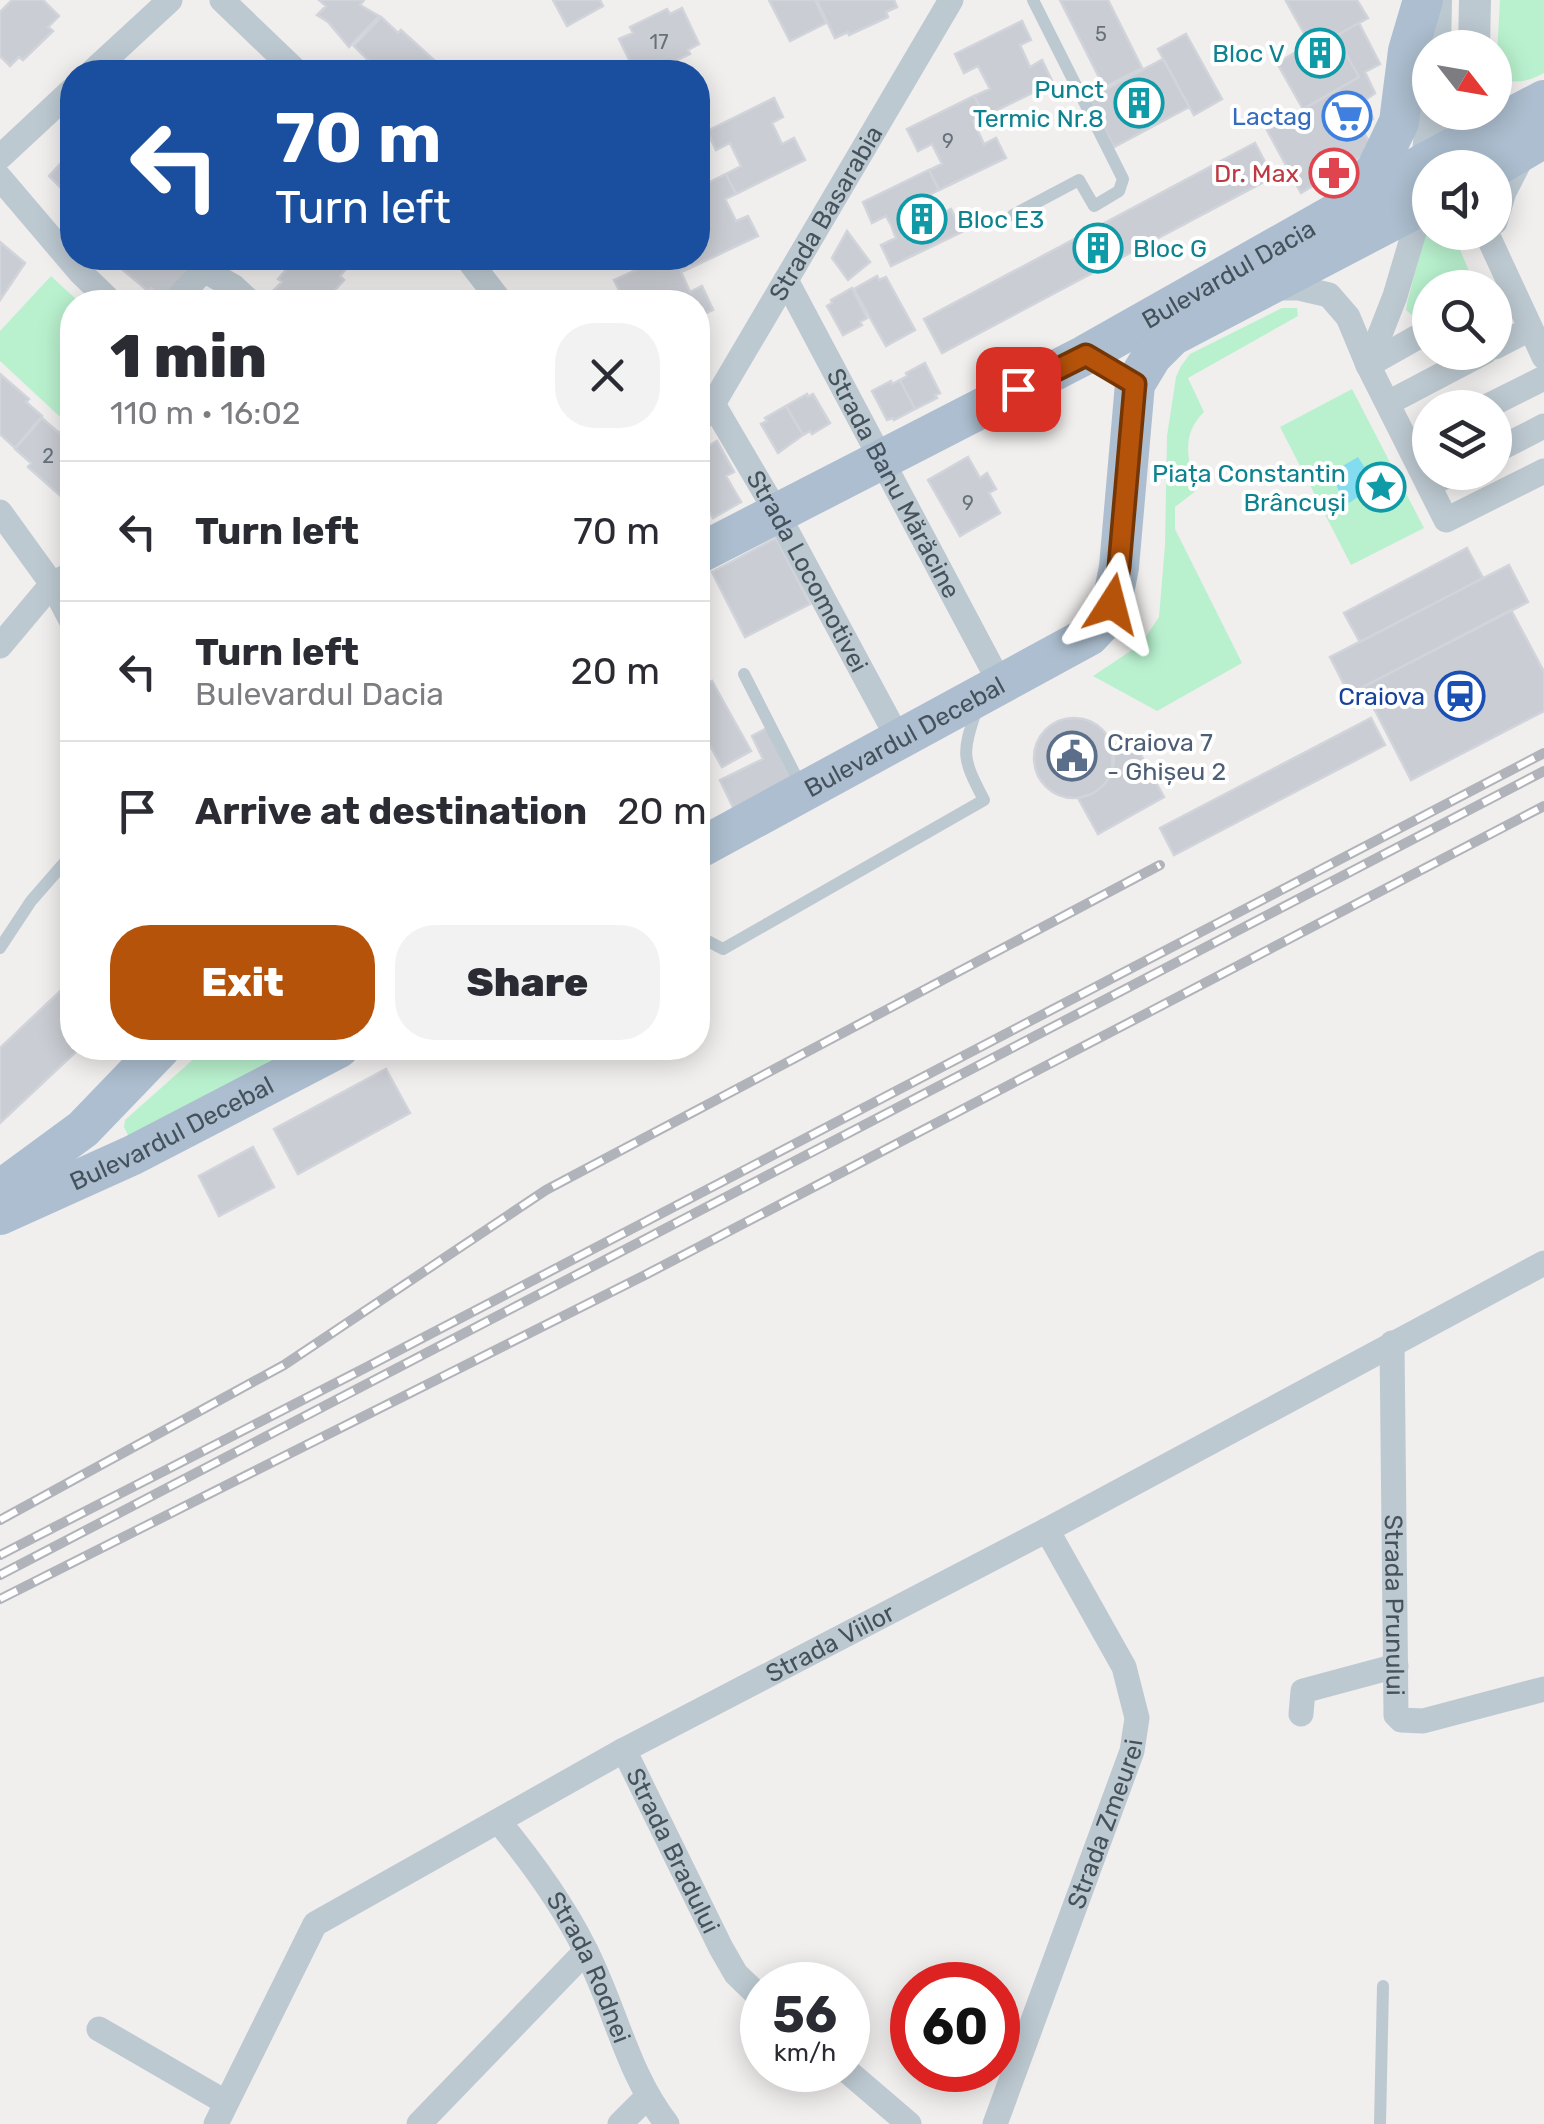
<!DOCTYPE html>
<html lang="en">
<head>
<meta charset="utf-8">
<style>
	:root { --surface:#fff; --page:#f2f2f3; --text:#2b2b33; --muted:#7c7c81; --line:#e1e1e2; --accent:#b45309 }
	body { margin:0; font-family:Rubik,sans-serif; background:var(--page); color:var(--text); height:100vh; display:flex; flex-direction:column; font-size:38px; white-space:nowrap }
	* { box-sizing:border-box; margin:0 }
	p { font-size:32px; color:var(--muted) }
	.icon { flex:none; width:55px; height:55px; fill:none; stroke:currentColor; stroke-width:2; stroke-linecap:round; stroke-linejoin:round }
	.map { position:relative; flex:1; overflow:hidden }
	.side { position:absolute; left:60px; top:290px; width:650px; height:770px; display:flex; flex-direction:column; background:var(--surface); border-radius:40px; box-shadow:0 5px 25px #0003 }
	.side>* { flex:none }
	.guide { position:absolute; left:60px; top:60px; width:650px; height:210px; border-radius:40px; box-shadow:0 5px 25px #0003; background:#1a4fa0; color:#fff; overflow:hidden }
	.needle { width:65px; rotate:121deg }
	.controls { position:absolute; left:1412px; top:30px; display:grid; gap:20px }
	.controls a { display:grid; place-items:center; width:100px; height:100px; border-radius:50%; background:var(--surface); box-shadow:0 5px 25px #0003; font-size:50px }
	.speed { position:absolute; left:740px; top:1962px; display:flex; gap:20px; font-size:50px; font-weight:700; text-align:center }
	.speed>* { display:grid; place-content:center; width:130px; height:130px; border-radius:50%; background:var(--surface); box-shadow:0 5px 25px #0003; line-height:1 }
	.speed small { font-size:25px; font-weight:400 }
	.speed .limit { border:15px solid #d22; background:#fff; color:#111 }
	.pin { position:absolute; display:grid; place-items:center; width:85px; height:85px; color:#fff; margin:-42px; border-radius:20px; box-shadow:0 5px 15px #0006 }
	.me { position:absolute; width:110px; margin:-55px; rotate:9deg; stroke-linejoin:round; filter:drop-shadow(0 0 8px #0008) }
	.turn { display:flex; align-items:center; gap:35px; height:210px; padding:0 50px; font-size:45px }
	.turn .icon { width:130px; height:130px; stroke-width:2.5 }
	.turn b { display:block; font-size:70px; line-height:85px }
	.round { display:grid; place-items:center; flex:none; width:105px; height:105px; border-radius:40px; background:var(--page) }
	.overview { display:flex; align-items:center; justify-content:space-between; height:170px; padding:0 50px }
	h1 { font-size:60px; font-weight:800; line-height:75px }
	.cta { display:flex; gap:20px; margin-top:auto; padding:20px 50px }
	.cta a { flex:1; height:115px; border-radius:40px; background:var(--accent); color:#fff; font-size:40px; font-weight:800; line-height:115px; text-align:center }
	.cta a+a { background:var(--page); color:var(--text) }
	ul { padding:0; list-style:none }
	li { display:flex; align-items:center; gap:30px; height:140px; padding:0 50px; border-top:2px solid var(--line) }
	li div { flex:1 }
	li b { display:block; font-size:38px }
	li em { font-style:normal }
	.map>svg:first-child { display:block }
</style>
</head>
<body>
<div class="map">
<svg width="1544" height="2124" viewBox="0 0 1544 2124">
	<rect width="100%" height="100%" fill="#f1eeee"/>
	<!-- green -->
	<path fill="#b9f1ce" d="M1500,0H1544V73C1527,82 1510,87 1496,72Z
		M1430,216V232L1453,233L1474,283L1472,287L1430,288V313L1414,317L1406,310L1407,303Z
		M51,276L79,302H72V428L0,361V331Z
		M1282,308H1297L1298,316L1188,378L1204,412C1180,435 1188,462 1197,490L1175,507V529L1242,663L1157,711L1093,676L1141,644L1159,617L1165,545L1167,436L1176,377L1181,366L1190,354Z
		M1352,389L1424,528L1351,565L1280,427Z
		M206,1048H270L277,1063L129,1137L124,1127L125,1120Z"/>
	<!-- water -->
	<path fill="#84dcf1" d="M1358,457L1376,485L1349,503L1343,499L1332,476L1334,471Z"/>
	<!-- building -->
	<path fill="#cacdd3" stroke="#d1d4da" stroke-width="2.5" d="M12,0H43L59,16L48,27L53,31L23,60L19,57L10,66L0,56V12Z
		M319,0H364L360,5L379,16L349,47L328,22L317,15L326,6Z
		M553,0H600L603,6L567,26Z
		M769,0H815L826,23L790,41Z
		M820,0H894L897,7L886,12L888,17L849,35L848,32L835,38L817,1Z
		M1060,0H1108L1142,68L1104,87Z
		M1288,0H1357L1368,18L1336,36L1359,77L1303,109L1277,63L1310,44L1286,1Z
		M682,8L699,44L688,50L690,54L652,72L650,70L635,72L619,39L633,33L630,27L667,9L670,14Z
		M381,17L398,33L401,30L435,61L432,65L440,72H373L365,65L369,61L354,46Z
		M1022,21L1031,40L1020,45L1030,67L1042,60L1053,83L985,116L974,96L990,89L978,66L964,73L955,54Z
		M1359,23L1380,64L1365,72L1375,93L1364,101L1373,119L1361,128L1370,143L1365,147L1369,152L1301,193L1267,130L1359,77L1336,36Z
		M1186,34L1222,99L1194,115L1158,49Z
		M1163,59L1189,107L1114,147L1088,99Z
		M974,96L985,116L973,121L984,144L996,138L1006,158L939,190L929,170L942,164L932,144L918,151L907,129Z
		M774,98L783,117L772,123L782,144L794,138L805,160L736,194L726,174L741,166L730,143L716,150L707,131Z
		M1255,143L1273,177L942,353L924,319Z
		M72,151V199L49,176Z
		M929,170L939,190L929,195L939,215L951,209L962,232L891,266L881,245L896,238L891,225L886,216L872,223L863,202Z
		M726,174L736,194L725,199L736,221L748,216L758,236L690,268L685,258H698V188Z
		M847,231L870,262L848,280L832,258Z
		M0,242L25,263L0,300Z
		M113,258H179L194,270L167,302L151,288L148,291L111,260Z
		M296,258H340L349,265L340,276L344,280L324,302H286L273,291L282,282L278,279Z
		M662,258H685L690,268L681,272L690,292L702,286L713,310L698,317V302H642L638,293L624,300L614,280Z
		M877,276L879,280L886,277L915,330L886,346L854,289Z
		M852,288L867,318L860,322L862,325L843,335L827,306L832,303L831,300Z
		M925,363L940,393L935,395L937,398L915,409L900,380L907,376L906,373Z
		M0,374L29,399L26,402L42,416L15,448L0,434Z
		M900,380L915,409L894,420L893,418L887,420L872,391L891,381L892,384Z
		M807,394L808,397L813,394L830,423L812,434L810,431L803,435L786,406Z
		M786,406L803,435L778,453L761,424L767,421L765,418Z
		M42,418L59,433L62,430L72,439V499L68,495L64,499L28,467L31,463L15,449Z
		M702,441L705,448L717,441L734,472L726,476L741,502L713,518L698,491V443Z
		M968,457L980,478L987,473L996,489L989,493L1000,513L960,536L928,480Z
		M776,538L810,604L745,637L712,572Z
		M1467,548L1483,578L1360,642L1344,613Z
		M1509,565L1528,602L1349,694L1330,657Z
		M1511,610L1544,672V711L1411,780L1363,687Z
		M712,681L751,751L722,767L698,724V689Z
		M1034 758a40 40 0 1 1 80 0a40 40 0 1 1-80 0Z
		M1371,718L1385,745L1174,855L1160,828Z
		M767,728L793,783L738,818L720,780L763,759L752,736Z
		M1130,735L1164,797L1098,834L1078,798L1094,793L1104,785L1112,774L1113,747Z
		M72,980V1048H80L0,1123V1048Z
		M386,1069L410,1113L298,1174L274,1129Z
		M253,1147L274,1187L219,1216L199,1176Z"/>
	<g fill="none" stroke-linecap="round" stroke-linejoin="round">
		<!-- service -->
		<path stroke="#bdc9d1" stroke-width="12" d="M1013,215L1079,180L1094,206L1119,191L1123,179L1033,0
			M744,674L802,788
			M698,936L723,949L984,800C961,756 962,754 977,708
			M0,948L31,901L72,854
			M1380,2124L1383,1986"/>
		<!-- minor -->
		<g stroke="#bdc9d1" stroke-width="25">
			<path d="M222,0L297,72"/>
			<path d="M92,72L170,0"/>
			<path d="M0,157L72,90"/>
			<path d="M0,178L80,272L111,302"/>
			<path d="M1495,222L1504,192L1524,153"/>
			<path d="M1486,232L1544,357"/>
			<path d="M467,258L501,302"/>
			<path id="s1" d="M786,280L1001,685"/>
			<path d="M1273,288H1299L1329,295L1348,317L1368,365L1446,520L1544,471"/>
			<path d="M174,302L204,270L234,287L250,302"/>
			<path d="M1495,347L1530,329"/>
			<path d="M1368,365L1395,296L1422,205"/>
			<path d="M1368,365L1430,330"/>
			<path d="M1388,403L1485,352"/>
			<path id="s2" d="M713,404L777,513L899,740"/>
			<path d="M1484,408L1544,378"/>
			<path id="s3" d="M698,422L713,404L951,0"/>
			<path d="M1495,451L1544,426"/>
			<path d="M1429,485L1454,472"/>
			<path d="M0,512L52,584L72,622"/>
			<path d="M0,646L52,584L72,574"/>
			<path id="s4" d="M1392,1343L1396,1715L1401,1720L1423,1721L1544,1689"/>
			<path d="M1301,1714L1303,1691L1396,1666"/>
			<path id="s5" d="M624,1750L721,1948L736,1974L762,1999"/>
			<path id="s6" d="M499,1822C532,1862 562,1903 585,1949C615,2007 627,2073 667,2124"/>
			<path d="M99,2029L225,2102"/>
			<path d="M846,2070L909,2124"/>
			<path id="s7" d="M216,2124L315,1924L624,1750L1047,1530L1544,1263"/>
			<path d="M419,2124L586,1951"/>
			<path d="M620,2124L646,2098"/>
			<path id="s8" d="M995,2124L1132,1751L1137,1718L1124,1667L1047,1530"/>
		</g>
		<!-- tertiary -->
		<path stroke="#bdc9d1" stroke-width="32" d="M1435,48L1436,0
			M1474,48L1475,0
			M1471,168L1472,112
			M1425,183L1432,112"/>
		<!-- primary -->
		<g stroke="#acbecf" stroke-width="40">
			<path d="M1493,168L1544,138"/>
			<path d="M1353,194L1376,170L1399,122L1408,51L1423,0"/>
			<path id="s9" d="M698,554L1085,355L1428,161L1544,100"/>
			<path id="s10" d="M698,849L1089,636L1105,619L1112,603L1119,567L1135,384L1152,356L1172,336L1430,201"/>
			<path d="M0,1190L83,1129L161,1048"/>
			<path id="s11" d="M0,1215L133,1155L339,1048"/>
		</g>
		<!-- rail casing -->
		<g stroke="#b0b3b9" stroke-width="10">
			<path id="rail" d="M0,1520L284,1365L546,1190L1160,865
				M0,1555L363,1369L1544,753
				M0,1575L1544,771
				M0,1599L647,1274L1544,806"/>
		</g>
		<!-- rail -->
		<use href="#rail" stroke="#fff" stroke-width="6" stroke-dasharray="19" stroke-linecap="butt"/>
	</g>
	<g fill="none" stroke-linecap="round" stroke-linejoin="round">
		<!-- route casing -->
		<g stroke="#753606" stroke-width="25">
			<path id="route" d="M1018,389L1086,355L1135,384L1119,567L1112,604"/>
		</g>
		<!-- route -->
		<use href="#route" stroke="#b45309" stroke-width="18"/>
	</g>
	<!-- icons -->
	<defs>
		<g id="building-ring" transform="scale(2.5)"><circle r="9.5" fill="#fff" stroke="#0f9aa8" stroke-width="1.5"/><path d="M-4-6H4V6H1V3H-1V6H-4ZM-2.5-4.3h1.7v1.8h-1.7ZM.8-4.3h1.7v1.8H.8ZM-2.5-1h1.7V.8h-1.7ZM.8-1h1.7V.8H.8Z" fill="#0f9aa8"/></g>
		<g id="supermarket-ring" transform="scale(2.5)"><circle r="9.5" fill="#fff" stroke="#3f7fe0" stroke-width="1.5"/><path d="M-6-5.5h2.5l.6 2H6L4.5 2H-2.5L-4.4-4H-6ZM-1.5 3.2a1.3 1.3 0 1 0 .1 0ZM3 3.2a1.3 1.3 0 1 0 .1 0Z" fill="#3f7fe0"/></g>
		<g id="pharmacy-ring" transform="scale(2.5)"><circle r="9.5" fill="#fff" stroke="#e0444e" stroke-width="1.5"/><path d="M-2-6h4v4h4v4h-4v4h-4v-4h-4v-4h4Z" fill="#e0444e"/></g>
		<g id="sight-ring" transform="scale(2.5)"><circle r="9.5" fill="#fff" stroke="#0f9aa8" stroke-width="1.5"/><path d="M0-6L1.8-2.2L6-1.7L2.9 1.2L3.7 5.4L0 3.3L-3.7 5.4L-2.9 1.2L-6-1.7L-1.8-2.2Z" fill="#0f9aa8"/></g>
		<g id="station-ring" transform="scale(2.5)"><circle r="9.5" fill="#fff" stroke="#1a4fb4" stroke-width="1.5"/><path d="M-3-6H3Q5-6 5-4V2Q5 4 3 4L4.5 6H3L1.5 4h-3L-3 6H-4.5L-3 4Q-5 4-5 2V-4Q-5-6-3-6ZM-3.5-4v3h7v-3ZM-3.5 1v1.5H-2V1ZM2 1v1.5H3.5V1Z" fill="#1a4fb4"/></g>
		<g id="civic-ring" transform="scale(2.5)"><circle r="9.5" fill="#fff" stroke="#5c6f8a" stroke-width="1.5"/><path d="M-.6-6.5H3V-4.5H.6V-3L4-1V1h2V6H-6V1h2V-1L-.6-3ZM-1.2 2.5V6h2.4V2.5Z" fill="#5c6f8a"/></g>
	</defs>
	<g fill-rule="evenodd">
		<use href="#building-ring" x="1320" y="53"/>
		<use href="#building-ring" x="1139" y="103"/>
		<use href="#supermarket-ring" x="1347" y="116"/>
		<use href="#pharmacy-ring" x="1334" y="173"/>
		<use href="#building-ring" x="922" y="219"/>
		<use href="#building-ring" x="1098" y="248"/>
		<use href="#sight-ring" x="1381" y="487"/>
		<use href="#station-ring" x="1460" y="696"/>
		<use href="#civic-ring" x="1072" y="756"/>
	</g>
	<g text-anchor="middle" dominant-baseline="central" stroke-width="8" stroke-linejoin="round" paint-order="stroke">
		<!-- number labels -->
		<g font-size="20" fill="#66717a">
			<text x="1101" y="34">5</text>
			<text x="659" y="42">17</text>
			<text x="948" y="141">9</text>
			<text x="48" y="456">2</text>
			<text x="968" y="503">9</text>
		</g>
		<!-- culture labels -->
		<g font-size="25" fill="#0d838f" stroke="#fff" text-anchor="end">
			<text x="1285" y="53">Bloc V</text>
			<text x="1104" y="89">Punct<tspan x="1104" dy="29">Termic Nr.8</tspan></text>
			<text x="957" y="219" text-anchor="start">Bloc E3</text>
			<text x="1133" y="248" text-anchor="start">Bloc G</text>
			<text x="1346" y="473">Piața Constantin<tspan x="1346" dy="29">Brâncuși</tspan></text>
		</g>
		<!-- shop labels -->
		<g font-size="25" fill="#366cbe" stroke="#fff" text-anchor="end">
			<text x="1312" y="116">Lactag</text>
		</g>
		<!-- health labels -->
		<g font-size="25" fill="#be3a42" stroke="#fff" text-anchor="end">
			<text x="1299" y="173">Dr. Max</text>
		</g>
		<!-- street labels -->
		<g font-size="25" fill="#45525c" stroke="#fff">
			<text stroke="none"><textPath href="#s3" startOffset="245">Strada Basarabia</textPath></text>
			<text stroke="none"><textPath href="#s9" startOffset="600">Bulevardul Dacia</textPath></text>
			<text stroke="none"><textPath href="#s1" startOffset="230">Strada Banu Mărăcine</textPath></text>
			<text stroke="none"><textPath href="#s2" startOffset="192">Strada Locomotivei</textPath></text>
			<text stroke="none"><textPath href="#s10" startOffset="235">Bulevardul Decebal</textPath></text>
			<text stroke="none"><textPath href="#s11" startOffset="190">Bulevardul Decebal</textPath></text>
			<text stroke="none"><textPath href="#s4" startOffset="262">Strada Prunului</textPath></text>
			<text stroke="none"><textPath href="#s7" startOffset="810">Strada Viilor</textPath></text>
			<text stroke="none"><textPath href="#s8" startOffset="320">Strada Zmeurei</textPath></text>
			<text stroke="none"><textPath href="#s5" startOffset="112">Strada Bradului</textPath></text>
			<text stroke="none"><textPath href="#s6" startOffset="172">Strada Rodnei</textPath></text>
		</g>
		<!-- transit labels -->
		<g font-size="25" fill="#164399" stroke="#fff" text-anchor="end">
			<text x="1425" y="696">Craiova</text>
		</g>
		<!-- service labels -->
		<g font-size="25" fill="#4e5e75" stroke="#fff" text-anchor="start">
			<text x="1107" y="742">Craiova 7<tspan x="1107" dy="29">- Ghișeu 2</tspan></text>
		</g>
	</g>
</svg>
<div class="controls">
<a><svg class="needle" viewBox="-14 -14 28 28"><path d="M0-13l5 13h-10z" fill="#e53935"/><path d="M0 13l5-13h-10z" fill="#7c7c81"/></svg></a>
<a><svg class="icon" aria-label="sound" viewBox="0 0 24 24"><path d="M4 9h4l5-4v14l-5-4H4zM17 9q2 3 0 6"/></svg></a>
<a><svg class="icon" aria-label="search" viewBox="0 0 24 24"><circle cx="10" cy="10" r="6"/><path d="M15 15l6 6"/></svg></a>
<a><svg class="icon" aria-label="layers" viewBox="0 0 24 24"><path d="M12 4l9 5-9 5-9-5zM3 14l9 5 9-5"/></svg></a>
</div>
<div class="speed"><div>56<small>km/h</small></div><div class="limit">60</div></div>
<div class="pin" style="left:1018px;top:389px;background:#d93025"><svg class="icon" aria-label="arrive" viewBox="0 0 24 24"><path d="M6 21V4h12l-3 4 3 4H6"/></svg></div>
<svg class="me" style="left:1112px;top:604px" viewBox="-20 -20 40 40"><path d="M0-17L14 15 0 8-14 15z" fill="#b45309" stroke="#fff" stroke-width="4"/></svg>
<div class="guide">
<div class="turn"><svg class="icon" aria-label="left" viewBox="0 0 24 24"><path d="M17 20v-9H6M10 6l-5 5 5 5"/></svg><div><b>70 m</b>Turn left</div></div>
</div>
<section class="side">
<div class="overview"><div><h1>1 min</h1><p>110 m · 16:02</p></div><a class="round"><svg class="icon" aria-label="close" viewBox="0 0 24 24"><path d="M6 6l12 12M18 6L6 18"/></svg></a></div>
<ul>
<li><svg class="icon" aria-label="left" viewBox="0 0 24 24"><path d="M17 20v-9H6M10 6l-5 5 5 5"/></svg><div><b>Turn left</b></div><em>70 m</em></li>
<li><svg class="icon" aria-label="left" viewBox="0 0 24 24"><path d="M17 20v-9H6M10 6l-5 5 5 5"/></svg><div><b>Turn left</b><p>Bulevardul Dacia</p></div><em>20 m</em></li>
<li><svg class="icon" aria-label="arrive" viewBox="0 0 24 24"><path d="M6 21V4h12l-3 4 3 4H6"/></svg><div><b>Arrive at destination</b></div><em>20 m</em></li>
</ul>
<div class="cta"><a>Exit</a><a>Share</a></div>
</section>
</div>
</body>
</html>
